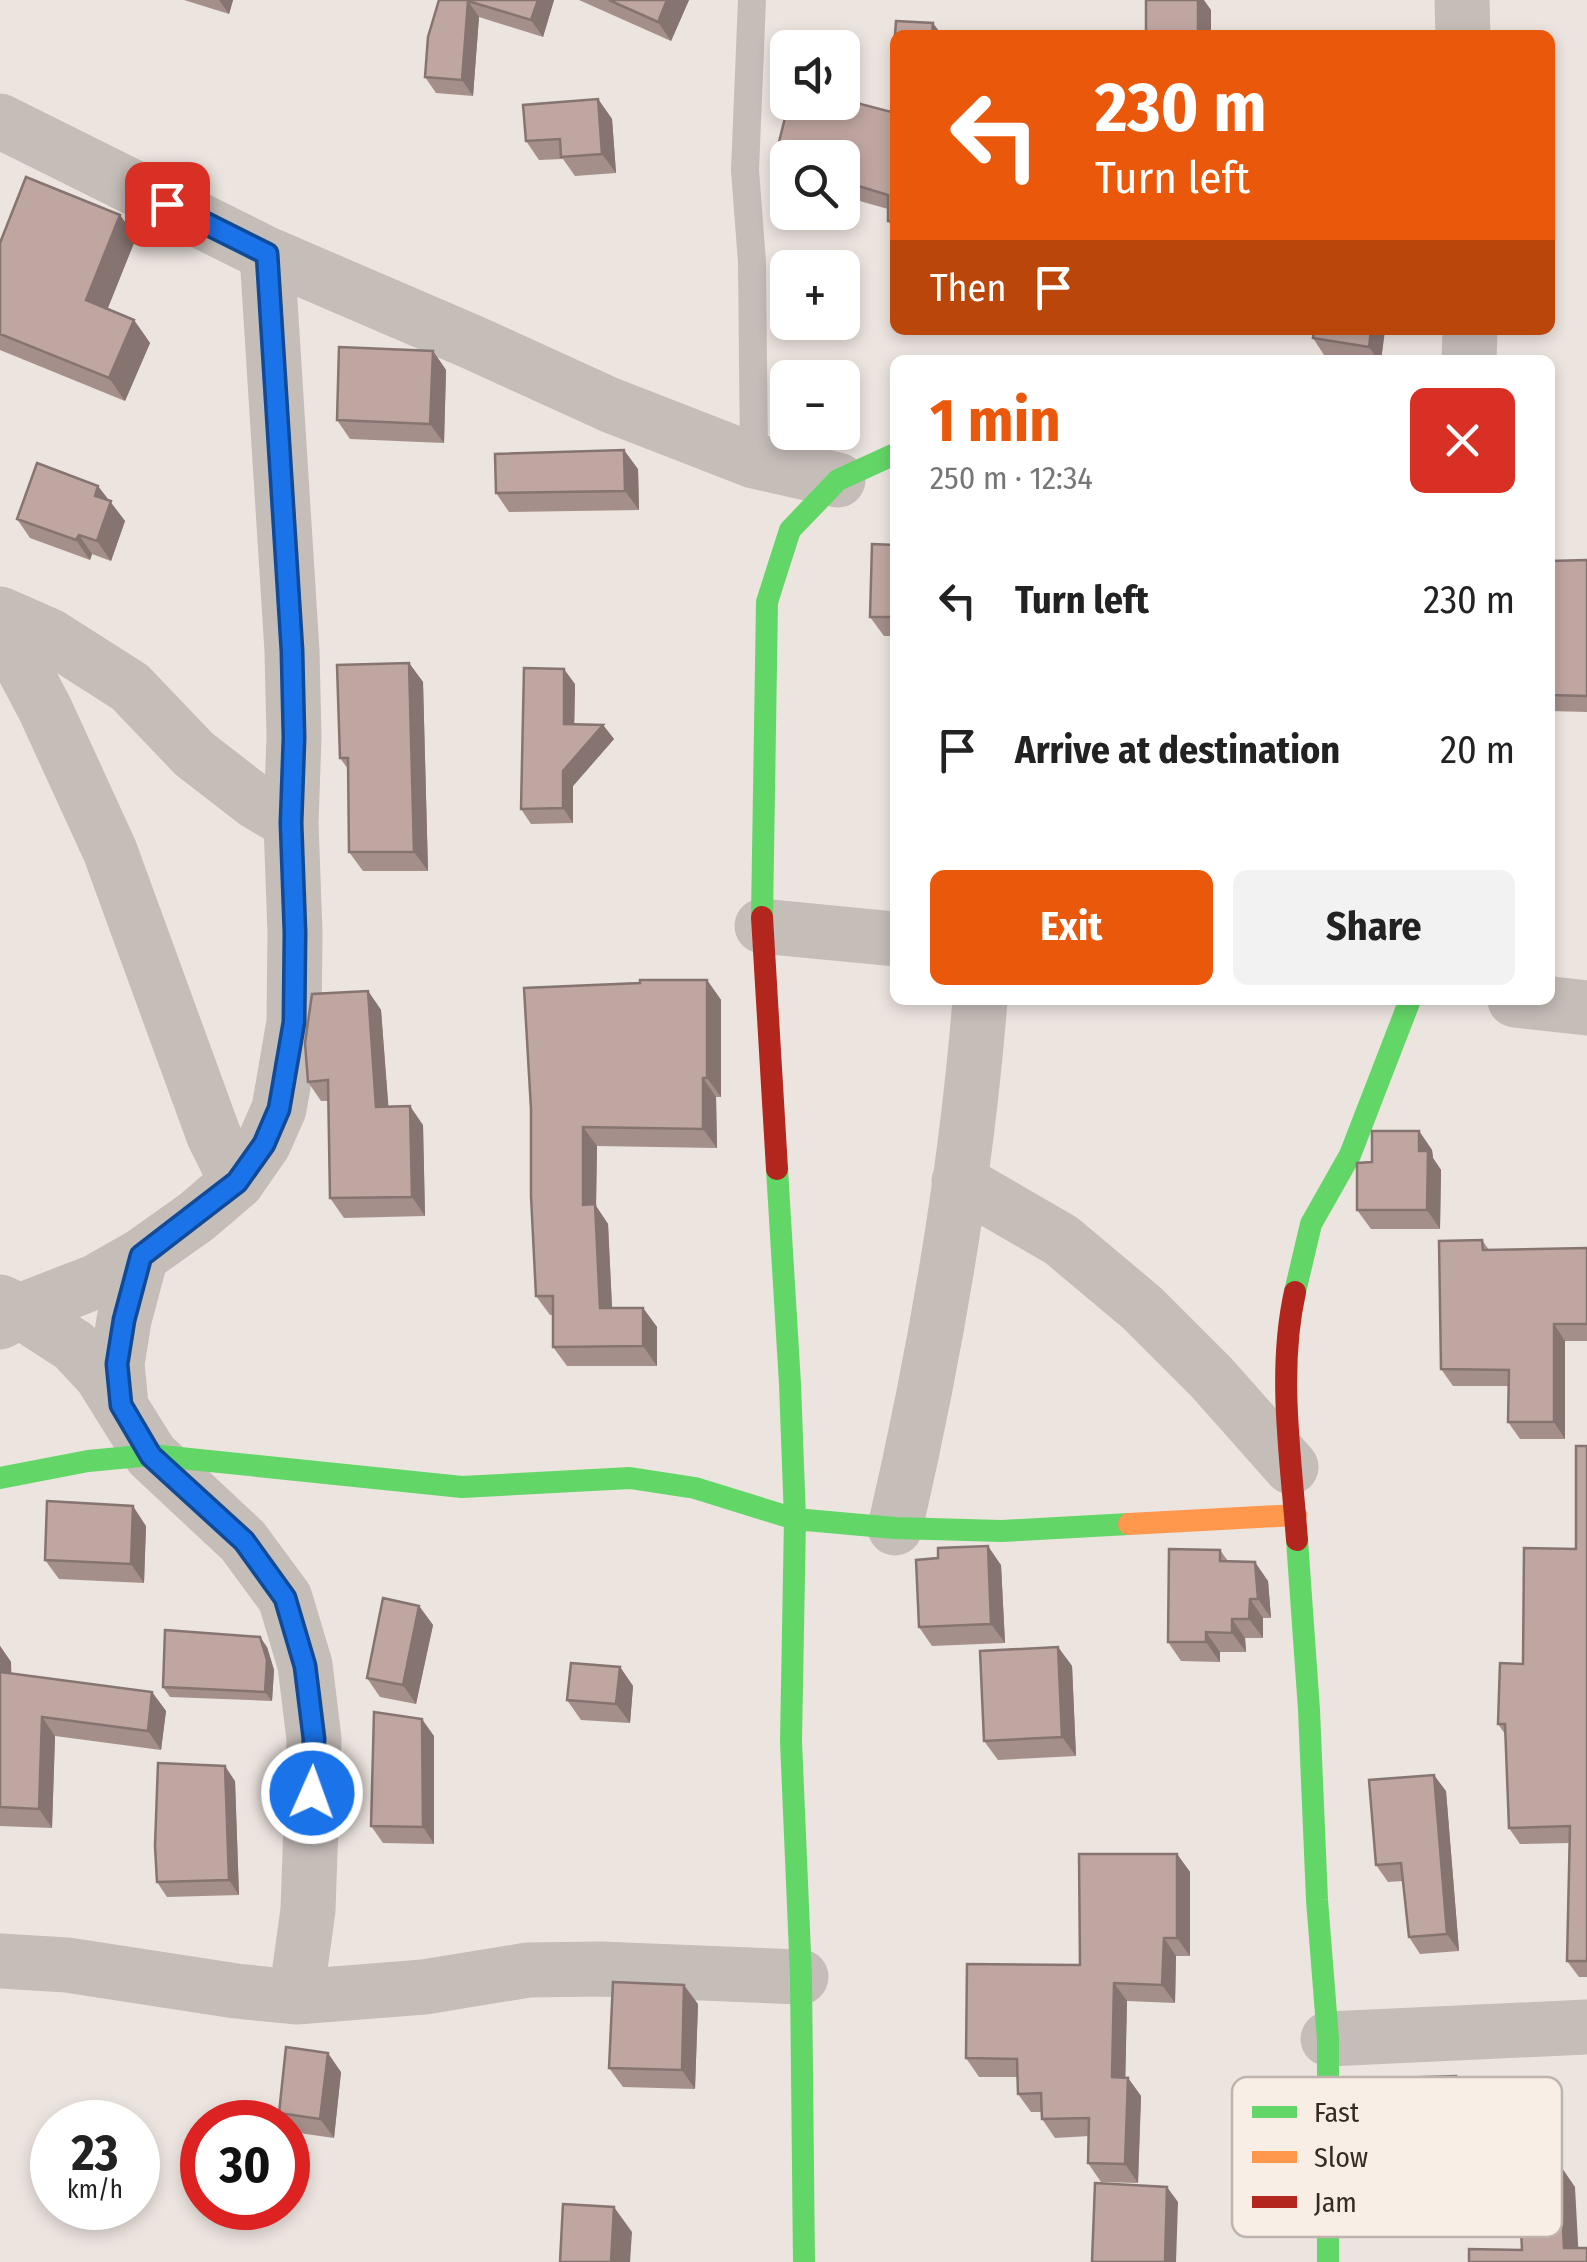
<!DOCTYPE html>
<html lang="en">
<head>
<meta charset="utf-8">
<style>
	:root { --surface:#fff; --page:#f2f2f2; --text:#222; --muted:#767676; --accent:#ea580c }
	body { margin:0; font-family:"Fira Sans Condensed",sans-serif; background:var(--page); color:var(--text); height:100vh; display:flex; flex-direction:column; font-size:38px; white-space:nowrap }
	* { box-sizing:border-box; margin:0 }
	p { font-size:32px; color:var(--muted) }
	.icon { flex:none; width:55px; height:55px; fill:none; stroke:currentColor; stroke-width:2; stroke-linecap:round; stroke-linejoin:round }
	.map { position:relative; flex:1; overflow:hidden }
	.sheet { position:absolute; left:890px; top:355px; width:665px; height:650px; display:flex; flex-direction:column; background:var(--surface); border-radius:15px; box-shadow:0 5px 15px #0003 }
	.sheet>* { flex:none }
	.banner { position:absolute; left:890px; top:30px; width:665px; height:305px; border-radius:15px; box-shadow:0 5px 15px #0003; background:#ea580c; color:#fff; overflow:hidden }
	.controls { position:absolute; left:770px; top:30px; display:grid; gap:20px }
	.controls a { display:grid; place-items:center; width:90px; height:90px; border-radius:15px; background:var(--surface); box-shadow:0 5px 15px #0003; font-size:50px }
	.speed { position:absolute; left:30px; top:2100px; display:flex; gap:20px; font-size:50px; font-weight:700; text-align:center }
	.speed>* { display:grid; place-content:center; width:130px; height:130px; border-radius:50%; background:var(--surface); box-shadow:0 5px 15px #0003; line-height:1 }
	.speed small { font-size:25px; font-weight:400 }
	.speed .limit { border:15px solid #d22; background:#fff; color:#111 }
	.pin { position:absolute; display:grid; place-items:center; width:85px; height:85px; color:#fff; margin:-42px; border-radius:20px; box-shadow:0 5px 15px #0006 }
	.me { position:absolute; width:110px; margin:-55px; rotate:2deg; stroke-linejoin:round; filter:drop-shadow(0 0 8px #0008) }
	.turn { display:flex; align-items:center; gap:35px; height:210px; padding:0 40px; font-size:45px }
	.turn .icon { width:130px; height:130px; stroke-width:2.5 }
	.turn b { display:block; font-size:70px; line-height:85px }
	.then { display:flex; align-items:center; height:95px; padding:0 40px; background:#0003; gap:20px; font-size:38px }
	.round { display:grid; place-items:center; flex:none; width:105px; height:105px; border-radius:15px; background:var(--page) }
	.summary { display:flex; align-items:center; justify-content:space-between; height:170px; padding:0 40px }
	h1 { font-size:60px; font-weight:700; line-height:75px; color:var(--accent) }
	.primary-button { display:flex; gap:20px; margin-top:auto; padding:20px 40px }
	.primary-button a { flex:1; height:115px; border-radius:15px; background:var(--accent); color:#fff; font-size:40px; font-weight:700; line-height:115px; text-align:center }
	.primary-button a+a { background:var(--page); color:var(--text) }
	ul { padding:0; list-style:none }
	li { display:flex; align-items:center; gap:30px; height:150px; padding:0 40px }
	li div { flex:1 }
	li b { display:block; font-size:38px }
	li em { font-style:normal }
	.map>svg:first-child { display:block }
</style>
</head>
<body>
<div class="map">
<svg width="1587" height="2262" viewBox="0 0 1587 2262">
	<rect width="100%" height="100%" fill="#ece4df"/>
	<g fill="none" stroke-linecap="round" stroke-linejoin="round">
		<!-- lane -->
		<path stroke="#c5bdb8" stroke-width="28" d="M752,0L745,170L752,262L754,461"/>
		<!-- street -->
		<path stroke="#c5bdb8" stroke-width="55" d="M1462,0L1463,35
			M0,121L267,254L474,343L610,405L754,461L838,480
			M1469,360L1470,330
			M0,614L50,636L130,687L194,754L256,802L291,823
			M0,633L17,656L45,709L110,851L214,1136L237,1182
			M762,926L895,939
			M1515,1000L1587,1008
			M959,1181L1061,1240L1142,1308L1212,1378L1291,1467
			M0,1302L20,1311L74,1346L101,1375L151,1455L243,1541L285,1598L305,1665L314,1739L308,1910L296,1997
			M0,1322L20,1311L97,1281L141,1256L196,1217L237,1182L264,1143L279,1109L294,1022L295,933L291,823L294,737L292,651L267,254
			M121,1405L117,1364L124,1320L141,1256
			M895,1528C935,1355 966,1177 980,1000
			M0,1961L67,1965L236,1991L296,1997L424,1987L528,1970L600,1969L801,1977
			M1328,2039L1587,2027"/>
		<!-- fast -->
		<path stroke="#63d668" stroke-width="22" d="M762,917L767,602L790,530L838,480L895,454
			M777,1169L790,1384L795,1519L791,1741L801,1977L804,2262
			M1295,1292L1311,1224L1350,1155L1410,1000
			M0,1478L88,1461L151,1455L462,1487L630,1478L695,1488L795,1519L895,1528L1002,1531L1129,1524
			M1297,1540L1309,1710L1317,1900L1328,2039V2262"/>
		<!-- slow -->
		<path stroke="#ff974d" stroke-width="22" d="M1129,1524L1296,1515"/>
		<!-- jam -->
		<path stroke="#b3261e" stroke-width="22" d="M762,917L777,1169
			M1295,1292C1277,1372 1291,1459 1297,1540"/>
	</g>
	<!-- wall -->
	<path fill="#a58f8a" d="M184,0H233L229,14Z
		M439,0H554L543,37L479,17L473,96L436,93L425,77Z
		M579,0H689L671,41Z
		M895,36V231L888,221V209L842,196V158H788V180L774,162L891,112Z
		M598,99L612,119L616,173L575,176L563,159L539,160L526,141Z
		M120,215L136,238L107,309L134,320L150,343L125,401L0,350V243Z
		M1314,330H1385L1381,360H1360L1324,355L1313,338Z
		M433,351L446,370L444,443L350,439L337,420Z
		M638,469L639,510L509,512L496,493Z
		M109,500L125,521L111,561L92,554L90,560L30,538L17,519Z
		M895,545V636H884L870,617Z
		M1587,560V712L1550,711V561Z
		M409,663L423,682L428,871H363L349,852L348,769L340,758Z
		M575,684L574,724L603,725L614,739L573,786V823L531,824L521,809Z
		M707,980L721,1000V1097H716L717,1148L597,1146L596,1206L608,1224L612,1308H643L657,1327V1366H567L553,1347V1315H550L536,1296L531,1109Z
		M368,991L381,1010L388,1107L423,1125L425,1216L344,1218L330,1198L328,1101H321L308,1082Z
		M1419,1131L1432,1150L1433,1158L1441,1170L1440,1229H1371L1357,1210L1372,1162Z
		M1482,1240L1489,1250L1587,1248V1341H1565V1439H1520L1508,1422V1386H1453L1441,1369Z
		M1587,1446V1977H1579L1567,1961L1570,1843L1520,1844L1509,1828L1505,1734L1498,1724L1576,1549Z
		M146,1526L144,1583L59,1579L45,1560Z
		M1220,1550L1228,1561L1268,1581L1271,1618H1263V1638H1245L1246,1652H1220V1662L1181,1661L1168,1642Z
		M1001,1565L1005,1643L932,1646L919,1627Z
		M419,1606L433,1625L416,1704L380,1697L367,1678Z
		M0,1646L11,1662V1674L152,1692L166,1711L161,1750L55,1736L52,1828L0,1826Z
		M267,1647L274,1670L272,1701L170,1697L163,1687Z
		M1058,1647L1072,1666L1076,1756L998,1760L984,1741Z
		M620,1667L633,1686L630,1723L581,1720L567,1700Z
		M434,1736V1844L383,1843L371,1826Z
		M235,1781L239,1895L167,1897L157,1882Z
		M1446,1791L1459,1951L1420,1954L1409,1937L1403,1881L1388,1882L1376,1865Z
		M1177,1854L1190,1872V1956H1176L1175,2003L1127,2001L1125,2078H1128L1141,2096L1138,2183L1101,2182L1088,2163L1089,2136L1055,2138L1042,2119V2112H1031L1018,2094L1017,2077H979L966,2058L1080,1965Z
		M698,2004L695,2089L623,2087L609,2068Z
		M341,2072L334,2138L292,2132L288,2126V2122H285L279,2113Z
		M1469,2095L1472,2166L1377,2169L1364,2150Z"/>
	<!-- shaded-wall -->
	<path fill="#867471" d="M219,0H233L229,14Z
		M538,0H554L543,37L531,20Z
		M667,0H689L671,41L658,22Z
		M1198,0H1204L1211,10V35H1198Z
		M468,1L479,17L473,96L462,80Z
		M933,23L942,35H932Z
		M598,99L612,119L616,173L602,154Z
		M120,215L136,238L102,323L86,300Z
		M134,320L150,343L125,401L109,378Z
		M1371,330H1385L1381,360H1378L1369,347Z
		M433,351L446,370L444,443L430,424Z
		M624,450L638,469L639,510L625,491Z
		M98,486L125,521L111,561L97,541L95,496Z
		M79,535L92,554L90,560L76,540Z
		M409,663L423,682L428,871L414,852Z
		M564,669L575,684L574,738L564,724Z
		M603,725L614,739L573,786V823L563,808V771Z
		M707,980L721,1000V1097L707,1078Z
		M368,991L381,1010L390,1126L376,1107Z
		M703,1078L716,1097L717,1148L703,1129Z
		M410,1106L423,1125L425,1216L412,1197Z
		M583,1127L597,1146L596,1206L608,1224L613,1328L600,1308L583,1205Z
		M1419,1131L1432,1150L1433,1158L1441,1170L1440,1229L1427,1210L1419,1151Z
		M643,1308L657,1327V1366L643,1346Z
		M1554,1324L1565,1341V1439L1554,1422Z
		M133,1506L146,1526L144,1583L131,1564Z
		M988,1546L1001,1565L1005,1643L991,1624Z
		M1255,1562L1268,1581L1271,1618L1258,1599Z
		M1250,1599L1263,1618V1638L1249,1619Z
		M419,1606L433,1625L416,1704L403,1685Z
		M1232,1619L1245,1638L1246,1652L1232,1633Z
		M1206,1632L1220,1652V1662L1206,1642Z
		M260,1637L267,1647L274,1670L272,1701L265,1692Z
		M0,1646L11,1662L12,1691L0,1674Z
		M1058,1647L1072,1666L1076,1756L1062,1737Z
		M620,1667L633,1686L630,1723L616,1704Z
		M152,1692L166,1711L161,1750L148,1731Z
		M42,1717L55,1736L52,1828L39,1809Z
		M422,1719L434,1736V1844L423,1827Z
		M225,1766L235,1781L239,1895L229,1880Z
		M1434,1775L1446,1791L1459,1951L1447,1934Z
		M1177,1854L1190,1872V1956L1177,1938Z
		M1164,1938L1176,1956L1175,2003L1162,1985Z
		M1114,1983L1127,2001L1125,2096L1112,2077Z
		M684,1985L698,2004L695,2089L682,2070Z
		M328,2053L341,2072L334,2138L320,2119Z
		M1456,2076L1469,2095L1472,2166L1459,2147Z
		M1128,2078L1141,2096L1138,2183L1125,2164Z
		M1560,2165L1575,2187L1579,2262L1564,2248Z
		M1167,2187L1178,2202L1176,2262H1165Z
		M614,2207L632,2232L630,2262H611Z"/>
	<!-- building -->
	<path fill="#c0a6a1" stroke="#867471" stroke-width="2.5" d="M439,0H538L531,20L468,1L462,80L425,77L428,37Z
		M609,0H667L658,22Z
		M1146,0H1198V35H1146Z
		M896,21L933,23L932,35H895Z
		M895,36V221H888V195L842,181V158H788V166L774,162L789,102H842V99L891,112Z
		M598,99L602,154L561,157L560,139L526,141L523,105Z
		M26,177L120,215L86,300L134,320L109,378L0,334V243Z
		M1314,330H1371L1369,347L1313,338Z
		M339,347L433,351L430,424L337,420Z
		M624,450L625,491L496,493L495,454Z
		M37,463L98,486L95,496L111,501L97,541L79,535L76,540L17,519Z
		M872,544L895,545V617H870Z
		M1587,560V696L1550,695V561Z
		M409,663L414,852H349L348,758H340L337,665Z
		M524,668L564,669V724L603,725L563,771V808L521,809Z
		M640,980H707V1078H703V1129L583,1127V1205L595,1204L600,1308H643V1346L553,1347V1296H536L531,1196V1109L524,988L640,983Z
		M368,991L376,1107L410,1106L412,1197L330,1198L328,1080L308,1082L305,1043L312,994Z
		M1372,1131H1419V1151H1428L1427,1210H1357V1163L1372,1162Z
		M1482,1240L1483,1250L1587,1248V1324H1554V1422H1508L1509,1370L1441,1369L1439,1241Z
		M1576,1446H1587V1961H1567L1570,1826L1509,1828L1505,1724H1498L1500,1663L1523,1664L1524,1548L1576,1549Z
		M47,1501L133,1506L131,1564L45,1560Z
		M988,1546L991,1624L919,1627L916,1560L938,1558V1548Z
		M1169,1549L1220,1550V1561L1255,1562L1258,1599H1250L1249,1619H1232V1633L1206,1632V1642H1168Z
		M383,1598L419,1606L403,1685L367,1678Z
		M165,1630L260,1637L267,1660L265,1692L163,1687Z
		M1058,1647L1062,1737L984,1741L980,1651Z
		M571,1663L620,1667L616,1704L567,1700Z
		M0,1672L152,1692L148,1731L42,1717L39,1809L0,1807Z
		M374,1712L422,1719L423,1827L371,1826Z
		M158,1763L225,1766L229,1880L157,1882L155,1846Z
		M1434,1775L1447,1934L1409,1937L1401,1863L1376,1865L1369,1780Z
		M1079,1854H1177V1938H1164L1162,1985L1114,1983L1112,2077L1128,2078L1125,2164L1088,2163L1089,2118L1042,2119L1041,2093L1018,2094L1017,2059L966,2058L967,1964L1080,1965Z
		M613,1982L684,1985L682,2070L609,2068Z
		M286,2047L328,2053L320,2119L279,2113Z
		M1456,2076L1459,2147L1364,2150L1361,2079Z
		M1560,2165L1564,2248H1587V2262H1469V2249L1522,2250L1518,2167Z
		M1095,2183L1167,2187L1165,2262H1092Z
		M563,2204L614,2207L611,2262H560Z"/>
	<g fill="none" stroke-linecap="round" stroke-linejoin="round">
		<!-- route casing -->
		<g stroke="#114b97" stroke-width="25">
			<path id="route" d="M167,204L267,254L292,651L294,738L291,823L295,933L294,1022L279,1109L264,1144L237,1182L141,1256L124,1320L117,1364L121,1405L151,1456L244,1541L285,1598L305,1666L314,1739L312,1793"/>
		</g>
		<!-- route -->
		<use href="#route" stroke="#1a73e8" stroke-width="18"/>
	</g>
	<!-- legend -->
	<rect x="1232" y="2077" width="330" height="160" rx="15" fill="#f9eee6" stroke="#beb3ad" stroke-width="2.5"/>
	<rect x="1252" y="2106" width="45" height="12" fill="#63d668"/>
	<rect x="1252" y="2151" width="45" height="12" fill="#ff974d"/>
	<rect x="1252" y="2196" width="45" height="12" fill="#b3261e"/>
	<g font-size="28" fill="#362a27">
		<text x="1314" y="2122">Fast</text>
		<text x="1314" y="2167">Slow</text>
		<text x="1314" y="2212">Jam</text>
	</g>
</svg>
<div class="controls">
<a><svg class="icon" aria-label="sound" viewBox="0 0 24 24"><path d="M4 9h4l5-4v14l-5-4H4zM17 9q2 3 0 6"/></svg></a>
<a><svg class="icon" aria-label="search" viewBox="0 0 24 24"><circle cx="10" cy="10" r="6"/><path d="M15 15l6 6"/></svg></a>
<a>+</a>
<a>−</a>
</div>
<div class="speed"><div>23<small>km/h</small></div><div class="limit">30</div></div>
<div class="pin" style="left:167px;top:204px;background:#d93025"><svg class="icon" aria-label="arrive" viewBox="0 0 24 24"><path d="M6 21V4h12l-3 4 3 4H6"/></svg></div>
<svg class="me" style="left:312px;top:1793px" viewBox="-20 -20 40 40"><circle r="17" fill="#1a73e8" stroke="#fff" stroke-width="3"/><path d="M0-11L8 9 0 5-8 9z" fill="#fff"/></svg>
<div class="banner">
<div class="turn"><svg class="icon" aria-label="left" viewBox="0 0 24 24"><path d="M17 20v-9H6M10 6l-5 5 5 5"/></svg><div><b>230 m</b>Turn left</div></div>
<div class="then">Then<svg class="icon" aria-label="arrive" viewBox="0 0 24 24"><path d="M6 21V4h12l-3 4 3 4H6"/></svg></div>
</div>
<section class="sheet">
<div class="summary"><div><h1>1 min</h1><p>250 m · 12:34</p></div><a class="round" style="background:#d93025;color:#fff"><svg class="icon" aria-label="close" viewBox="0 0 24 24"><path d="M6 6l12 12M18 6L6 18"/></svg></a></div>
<ul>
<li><svg class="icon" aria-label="left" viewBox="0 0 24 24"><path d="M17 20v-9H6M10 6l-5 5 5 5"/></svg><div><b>Turn left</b></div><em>230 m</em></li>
<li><svg class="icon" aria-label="arrive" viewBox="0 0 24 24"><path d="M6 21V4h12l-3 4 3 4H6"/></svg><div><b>Arrive at destination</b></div><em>20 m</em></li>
</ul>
<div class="primary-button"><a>Exit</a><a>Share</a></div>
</section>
</div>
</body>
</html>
